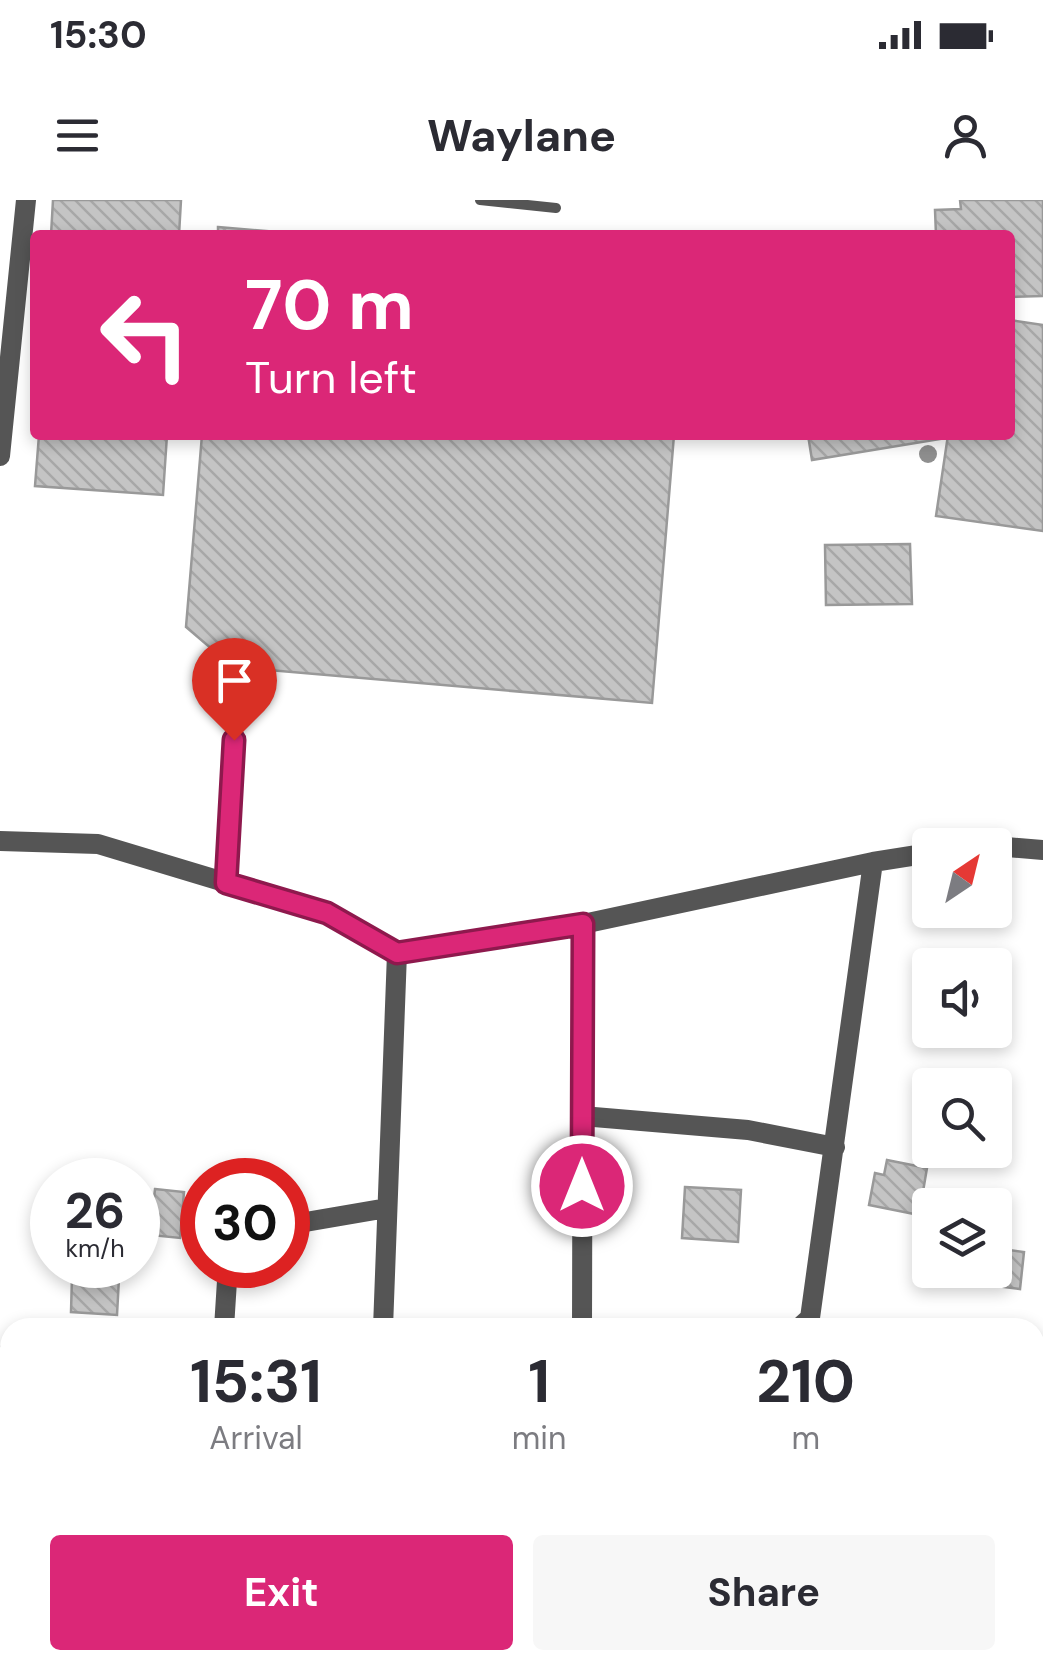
<!DOCTYPE html>
<html lang="en">
<head>
<meta charset="utf-8">
<style>
	:root { --surface:#fff; --page:#f7f7f7; --text:#2b2b33; --muted:#7c7c81; --accent:#db2777 }
	body { margin:0; font-family:"DM Sans",sans-serif; background:var(--page); color:var(--text); height:100vh; display:flex; flex-direction:column; font-size:38px; white-space:nowrap }
	* { box-sizing:border-box; margin:0 }
	p { font-size:32px; color:var(--muted) }
	.icon { flex:none; width:55px; height:55px; fill:none; stroke:currentColor; stroke-width:2; stroke-linecap:round; stroke-linejoin:round }
	.map { position:relative; flex:1; overflow:hidden }
	.drawer { position:absolute; left:0px; top:1118px; width:1045px; height:352px; display:flex; flex-direction:column; background:var(--surface); border-radius:30px 30px 0 0; box-shadow:0 5px 15px #0003 }
	.drawer>* { flex:none }
	.hud { position:absolute; left:30px; top:30px; width:985px; height:210px; border-radius:10px; box-shadow:0 5px 15px #0003; background:#db2777; color:#fff; overflow:hidden }
	.needle { width:65px; rotate:35deg }
	.buttons { position:absolute; left:912px; top:628px; display:grid; gap:20px }
	.buttons a { display:grid; place-items:center; width:100px; height:100px; border-radius:10px; background:var(--surface); box-shadow:0 5px 15px #0003; font-size:50px }
	.speed { position:absolute; left:30px; top:958px; display:flex; gap:20px; font-size:50px; font-weight:700; text-align:center }
	.speed>* { display:grid; place-content:center; width:130px; height:130px; border-radius:50%; background:var(--surface); box-shadow:0 5px 15px #0003; line-height:1 }
	.speed small { font-size:25px; font-weight:400 }
	.speed .limit { border:15px solid #d22; background:#fff; color:#111 }
	.pin { position:absolute; display:grid; place-items:center; width:85px; height:85px; color:#fff; margin:-102px -42px; border-radius:50% 50% 50% 0; rotate:-45deg; box-shadow:0 0 10px #0007 }
	.pin .icon { rotate:45deg }
	.me { position:absolute; width:110px; margin:-55px; rotate:0deg; stroke-linejoin:round; filter:drop-shadow(0 0 8px #0008) }
	.turn { display:flex; align-items:center; gap:35px; height:210px; padding:0 50px; font-size:45px }
	.turn .icon { width:130px; height:130px; stroke-width:2.5 }
	.turn b { display:block; font-size:70px; line-height:85px }
	.eta { display:flex; justify-content:space-evenly; align-items:center; height:170px; text-align:center }
	.eta b { font-size:60px; font-weight:700; line-height:70px }
	.button { display:flex; gap:20px; margin-top:auto; padding:20px 50px }
	.button a { flex:1; height:115px; border-radius:10px; background:var(--accent); color:#fff; font-size:40px; font-weight:700; line-height:115px; text-align:center }
	.button a+a { background:var(--page); color:var(--text) }
	.status { display:flex; justify-content:space-between; align-items:center; height:70px; padding:0 50px; background:var(--surface); direction:ltr }
	.status svg { height:28px; fill:currentColor }
	header { display:flex; justify-content:space-between; align-items:center; height:130px; padding:0 50px; background:var(--surface); font-size:45px; font-weight:700 }
	.map>svg:first-child { display:block }
</style>
</head>
<body>
<div class="status"><b>15:30</b><svg viewBox="0 0 49 12"><path d="M0 12V9h3v3zM5 12V6h3v6zM10 12V3h3v9zM15 12V0h3v12zM26 1h20v11H26zM47 4h2v5h-2z"/></svg></div>
<header><svg class="icon" aria-label="menu" viewBox="0 0 24 24"><path d="M4 6h16M4 12h16M4 18h16"/></svg>Waylane<svg class="icon" aria-label="person" viewBox="0 0 24 24"><circle cx="12" cy="8" r="4"/><path d="M4 21q1-7 8-7t8 7"/></svg></header>
<div class="map">
<svg width="1043" height="1469" viewBox="0 0 1043 1469">
	<defs>
		<pattern id="building-back-hatch" width="6" height="6" patternUnits="userSpaceOnUse" patternTransform="scale(2.5)"><rect width="6" height="6" fill="#c4c4c4"/><path d="M-1 5l2 2M0 0l6 6M5-1l2 2" fill="none" stroke="#a7a7a7"/></pattern>
	</defs>
	<rect width="100%" height="100%" fill="#fff"/>
	<!-- building -->
	<path fill="url(#building-back-hatch)" stroke="#999" stroke-width="2.5" d="M53,0H181L179,35H51Z
		M960,0H1043V96L1010,97V35H936L935,10L961,9Z
		M218,27L314,35H218Z
		M1010,120L1043,125V331L936,316L948,235H1010Z
		M39,235H167L163,295L35,286Z
		M202,235H674L652,503L233,467L186,427Z
		M808,235H939L940,239L812,260Z
		M910,344L912,404L826,405L825,345Z
		M887,960L927,968L919,1015L869,1005L875,973L884,975Z
		M685,987L741,990L738,1042L682,1038Z
		M155,989L184,992L180,1038L150,1035Z
		M995,1048L1024,1052L1020,1089L955,1081L957,1070H995Z
		M72,1076L119,1078L117,1115L71,1112Z
		M1,1147H10V1184H3Z
		M0,1195L10,1197V1239L0,1237Z"/>
	<g fill="none" stroke-linecap="round" stroke-linejoin="round">
		<!-- lane -->
		<path stroke="#555" stroke-width="10" d="M480,0L556,8
			M226,683L234,540
			M992,1469L995,1460"/>
		<!-- street -->
		<path stroke="#555" stroke-width="20" d="M0,256L26,0
			M0,641L98,644L327,713L397,753L583,724L873,662L930,653
			M995,646L1043,650
			M582,916L748,930L835,947
			M288,1025L387,1008
			M224,1128L228,1065
			M383,1128L397,753
			M582,1128L583,724
			M799,1128L810,1118L873,662
			M0,1329L10,1330
			M1036,1411L1043,1334
			M583,1469L585,1460"/>
	</g>
	<!-- trees -->
	<circle fill="#8f8f8f" cx="928" cy="254" r="9"/>
	<g fill="none" stroke-linecap="round" stroke-linejoin="round">
		<!-- route casing -->
		<g stroke="#8e194d" stroke-width="25">
			<path id="route" d="M234,540L226,683L327,713L397,753L583,724L582,986"/>
		</g>
		<!-- route -->
		<use href="#route" stroke="#db2777" stroke-width="18"/>
	</g>
</svg>
<div class="buttons">
<a><svg class="needle" viewBox="-14 -14 28 28"><path d="M0-13l5 13h-10z" fill="#e53935"/><path d="M0 13l5-13h-10z" fill="#7c7c81"/></svg></a>
<a><svg class="icon" aria-label="sound" viewBox="0 0 24 24"><path d="M4 9h4l5-4v14l-5-4H4zM17 9q2 3 0 6"/></svg></a>
<a><svg class="icon" aria-label="search" viewBox="0 0 24 24"><circle cx="10" cy="10" r="6"/><path d="M15 15l6 6"/></svg></a>
<a><svg class="icon" aria-label="layers" viewBox="0 0 24 24"><path d="M12 4l9 5-9 5-9-5zM3 14l9 5 9-5"/></svg></a>
</div>
<div class="speed"><div>26<small>km/h</small></div><div class="limit">30</div></div>
<div class="pin" style="left:234px;top:540px;background:#d93025"><svg class="icon" aria-label="arrive" viewBox="0 0 24 24"><path d="M6 21V4h12l-3 4 3 4H6"/></svg></div>
<svg class="me" style="left:582px;top:986px" viewBox="-20 -20 40 40"><circle r="17" fill="#db2777" stroke="#fff" stroke-width="3"/><path d="M0-11L8 9 0 5-8 9z" fill="#fff"/></svg>
<div class="hud">
<div class="turn"><svg class="icon" aria-label="left" viewBox="0 0 24 24"><path d="M17 20v-9H6M10 6l-5 5 5 5"/></svg><div><b>70 m</b>Turn left</div></div>
</div>
<section class="drawer">
<div class="eta">
<div><b>15:31</b><p>Arrival</p></div>
<div><b>1</b><p>min</p></div>
<div><b>210</b><p>m</p></div>
</div>
<div class="button"><a>Exit</a><a>Share</a></div>
</section>
</div>
</body>
</html>
